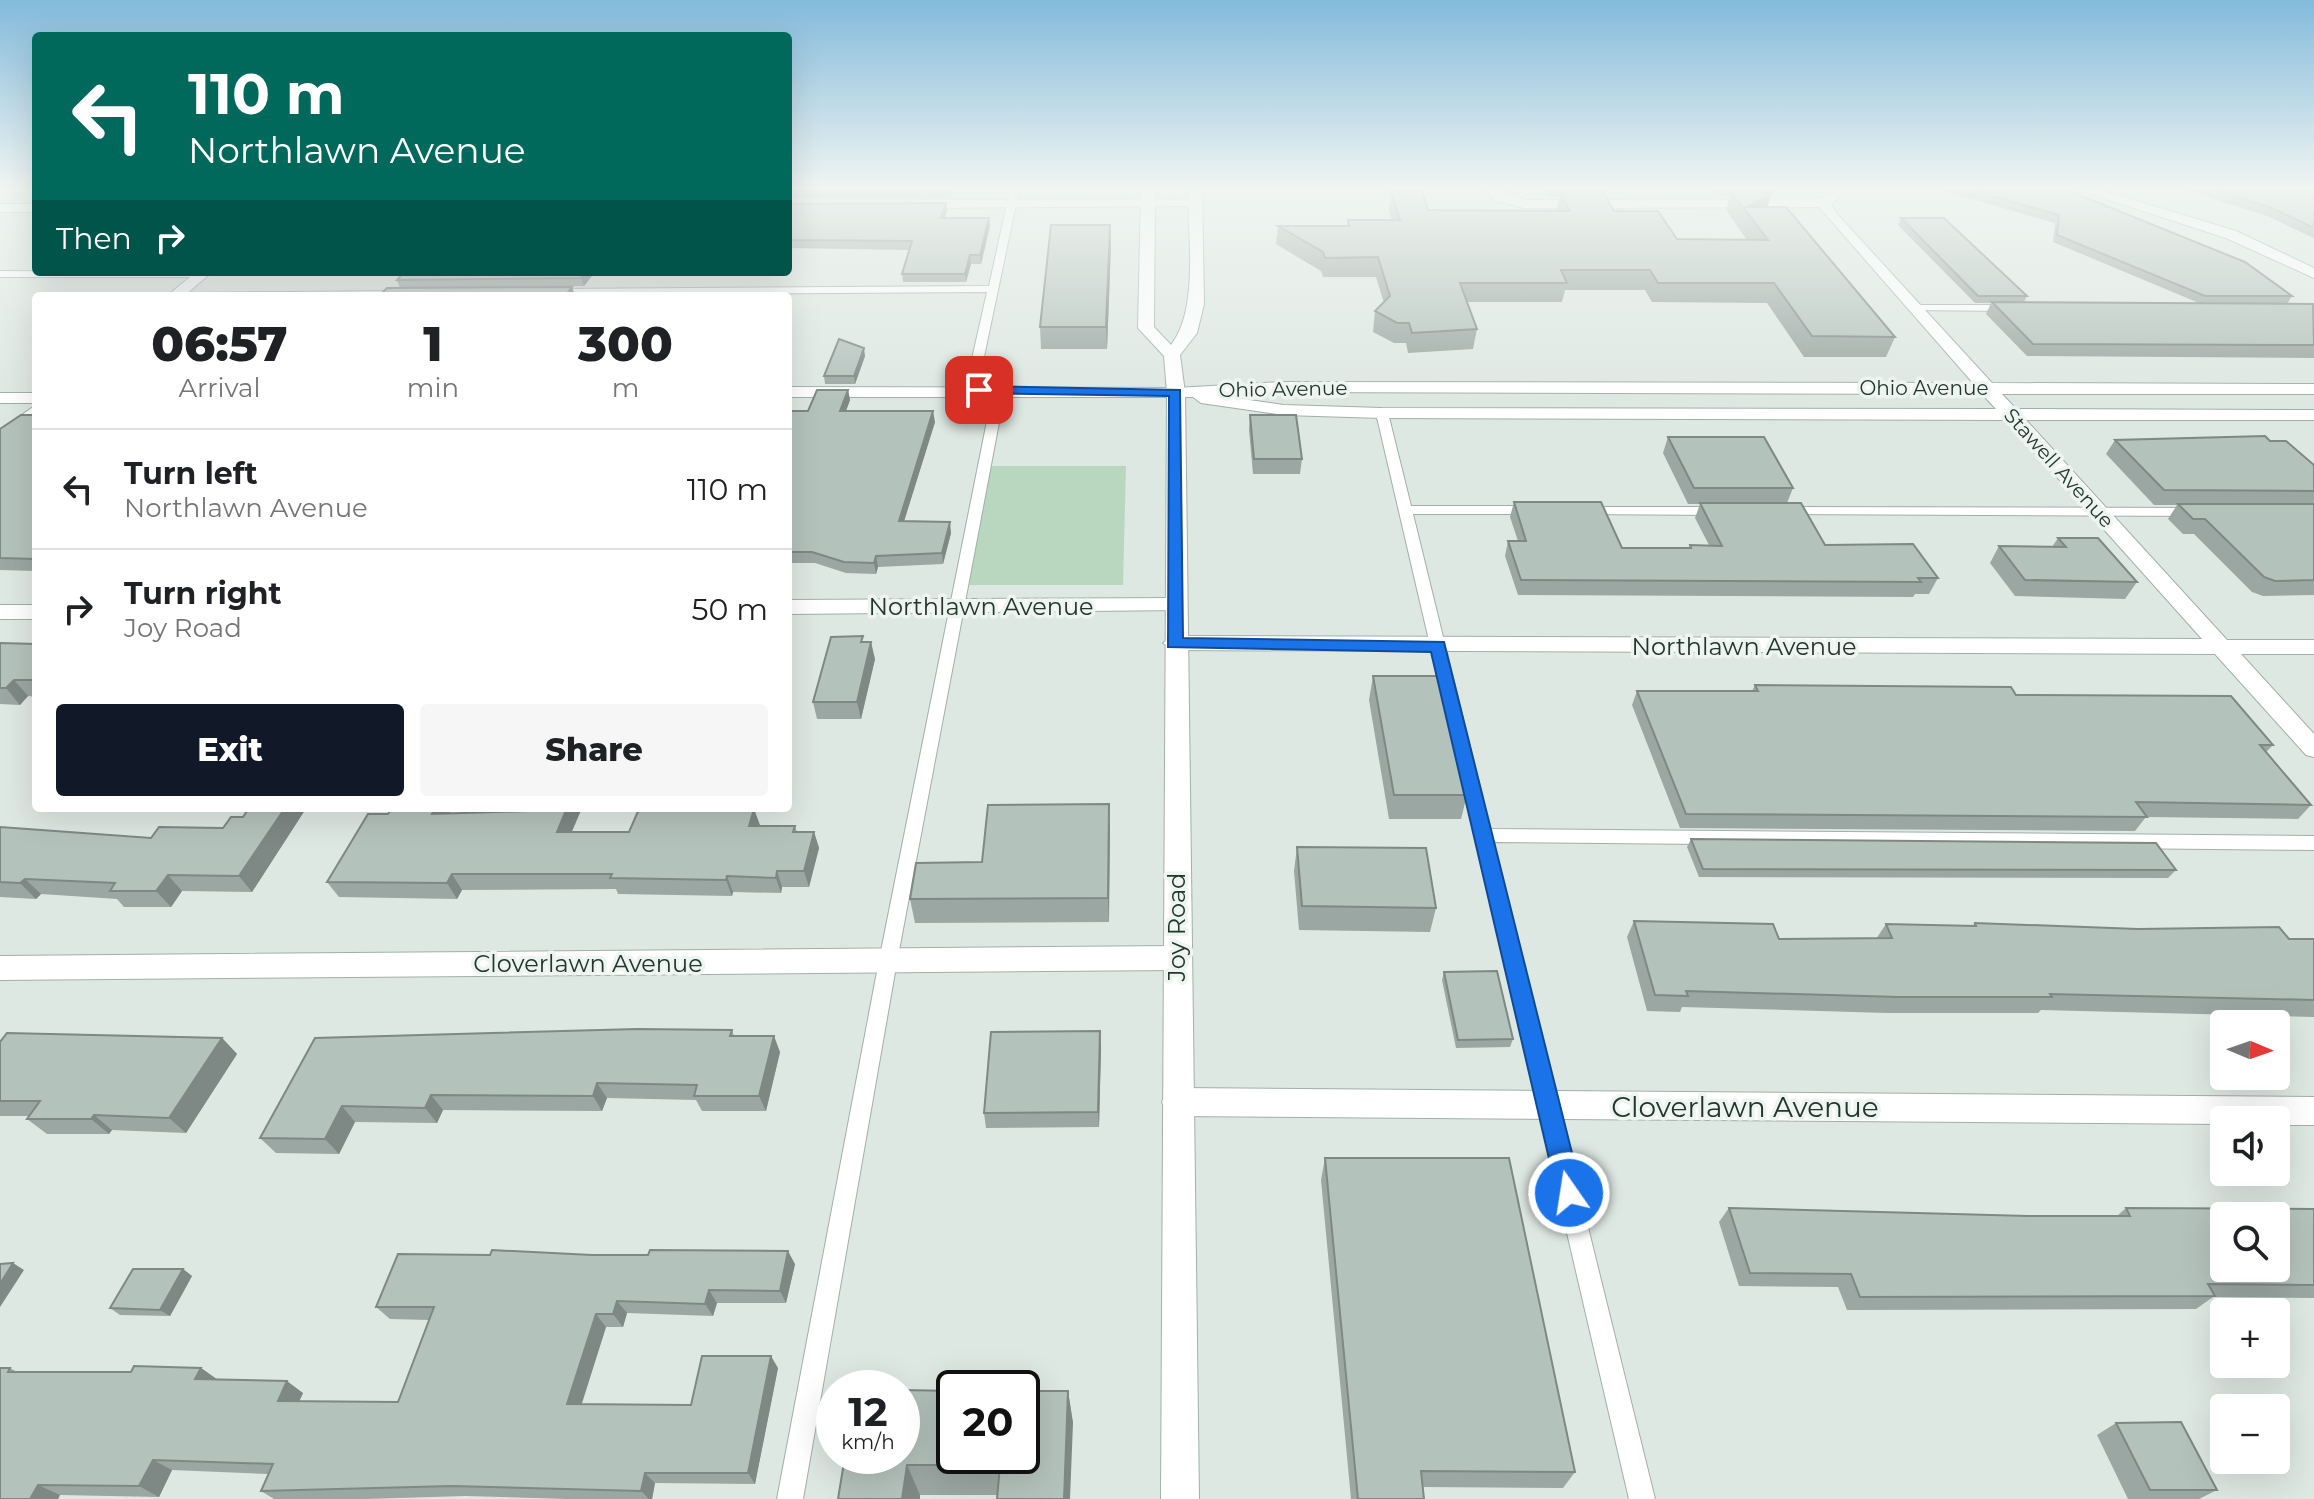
<!DOCTYPE html>
<html lang="en">
<head>
<meta charset="utf-8">
<style>
	:root { --surface:#fff; --page:#f6f6f6; --text:#202124; --muted:#757577; --line:#e0e0e0; --accent:#111827 }
	body { margin:0; font-family:Montserrat,sans-serif; background:var(--page); color:var(--text); height:100vh; display:flex; flex-direction:column; font-size:30px; white-space:nowrap }
	* { box-sizing:border-box; margin:0 }
	p { font-size:26px; color:var(--muted) }
	.icon { flex:none; width:44px; height:44px; fill:none; stroke:currentColor; stroke-width:2; stroke-linecap:round; stroke-linejoin:round }
	.map { position:relative; flex:1; overflow:hidden }
	.side { position:absolute; left:32px; top:292px; width:760px; height:520px; display:flex; flex-direction:column; background:var(--surface); border-radius:8px; box-shadow:0 8px 32px #0002 }
	.side>* { flex:none }
	.top-card { position:absolute; left:32px; top:32px; width:760px; height:244px; border-radius:8px; box-shadow:0 8px 32px #0002; background:#00695c; color:#fff; overflow:hidden }
	.needle { width:52px; rotate:92deg }
	.controls { position:absolute; left:2210px; top:1010px; display:grid; gap:16px }
	.controls a { display:grid; place-items:center; width:80px; height:80px; border-radius:8px; background:var(--surface); box-shadow:0 8px 32px #0002; font-size:40px }
	.speed { position:absolute; left:816px; top:1370px; display:flex; gap:16px; font-size:40px; font-weight:700; text-align:center }
	.speed>* { display:grid; place-content:center; width:104px; height:104px; border-radius:50%; background:var(--surface); box-shadow:0 8px 32px #0002; line-height:1 }
	.speed small { font-size:20px; font-weight:400 }
	.speed .limit { border:4px solid #111; border-radius:12px; background:#fff; color:#111 }
	.pin { position:absolute; display:grid; place-items:center; width:68px; height:68px; color:#fff; margin:-34px; border-radius:16px; box-shadow:0 4px 12px #0006 }
	.me { position:absolute; width:88px; margin:-44px; rotate:347deg; stroke-linejoin:round; filter:drop-shadow(0 0 6px #0008) }
	.turn { display:flex; align-items:center; gap:28px; height:168px; padding:0 24px; font-size:36px }
	.turn .icon { width:104px; height:104px; stroke-width:2.5 }
	.turn b { display:block; font-size:56px; line-height:68px }
	.then { display:flex; align-items:center; height:76px; padding:0 24px; background:#0003; gap:16px; font-size:30px }
	.eta { display:flex; justify-content:space-evenly; align-items:center; height:136px; text-align:center }
	.eta b { font-size:48px; font-weight:800; line-height:56px }
	.action { display:flex; gap:16px; margin-top:auto; padding:16px 24px }
	.action a { flex:1; height:92px; border-radius:8px; background:var(--accent); color:#fff; font-size:32px; font-weight:800; line-height:92px; text-align:center }
	.action a+a { background:var(--page); color:var(--text) }
	ul { padding:0; list-style:none }
	li { display:flex; align-items:center; gap:24px; height:120px; padding:0 24px; border-top:2px solid var(--line) }
	li div { flex:1 }
	li b { display:block; font-size:30px }
	li em { font-style:normal }
	.map>svg:first-child { display:block }
</style>
</head>
<body>
<div class="map">
<svg width="2314" height="1499" viewBox="0 0 2314 1499">
	<rect width="100%" height="100%" fill="#dee8e3"/>
	<!-- green -->
	<path fill="#b9d7bf" d="M989,466H1126L1123,585H967Z"/>
	<g fill="none" stroke-linecap="round" stroke-linejoin="round">
		<!-- lane casing -->
		<g stroke="#a2afa9" stroke-width="2">
			<path id="lane" d="M1010,190H1019L977,390L971,393L965,390L987,292L554,295L549,292L554,289L989,286Z
				M0,271L207,272L208,274L203,277H0Z
				M402,291L406,292V296H171L176,293Z
				M1914,305H2009L2014,308L2009,311L1910,310V306Z
				M999,388L1005,391L897,961L803,1499H777L879,961L993,391Z
				M1382,409L1388,413L1411,506H1532L1538,510L1532,514H1413L1490,829L2314,836V850L1493,842L1655,1499H1629L1376,413Z
				M1584,507H1716L1722,511L1716,515L1579,514V508Z
				M1784,507L2192,508L2198,512L2192,516L1779,514V508Z"/>
		</g>
		<!-- street casing -->
		<g stroke="#a2afa9" stroke-width="2">
			<path id="street" d="M1487,190H1501L1525,200L1820,199L1833,190H1849L1831,204L1837,214L1992,383L2314,384V394H2002L2016,409L2314,410V420H2026L2227,640H2314V654H2241L2314,734V757L2306,755L2215,654L1174,650L1163,643L1174,636L2202,639L2006,420L1382,418L1284,415L1201,403L1193,397H788V387L1176,388L1281,382L1973,383L1819,207L1524,208L1494,200ZM1281,392L1982,394L1996,409L1382,408L1284,405L1221,396Z
				M1196,199L1201,200V206L914,208L907,204L914,200Z
				M0,204H36V212H0Z
				M196,272H212L184,296H167Z
				M0,393H36V403H0Z
				M36,405V419L0,444V430Z
				M1174,598L1185,605L1182,610L788,614V600Z
				M0,605H36V619H0Z
				M1176,946L1186,950L1190,958L1186,966L1176,970L0,980V956Z
				M1177,1088L2314,1097V1125H2276V1120H2224V1124L1177,1116L1166,1112L1162,1102L1166,1092Z"/>
		</g>
		<!-- secondary casing -->
		<g stroke="#9fb2aa" stroke-width="2">
			<path id="secondary" d="M1141,190H1155L1154,327L1171,345C1199,309 1188,235 1188,190H1202L1204,304L1197,333L1180,355L1185,393L1199,1499H1161L1167,393L1164,356L1138,328Z
				M2078,190H2101L2236,231L2314,268V278L2226,238Z"/>
		</g>
		<!-- lane -->
		<use href="#lane" fill="#fff" fill-rule="evenodd"/>
		<!-- street -->
		<use href="#street" fill="#fff" fill-rule="evenodd"/>
		<!-- secondary -->
		<use href="#secondary" fill="#fff" fill-rule="evenodd"/>
	</g>
	<!-- wall -->
	<path fill="#9ba7a2" d="M788,190H953L951,198H788Z
		M1546,190H1592L1591,192L1614,211L1677,239L1747,240L1726,210L1730,196H1715L1710,190H1757V192L1768,207L1895,337L1886,357H1804L1767,303L1652,302L1645,290H1565L1562,302H1467L1477,329L1473,349L1408,353L1406,343H1394L1373,332L1375,311L1384,303L1376,277H1323L1321,271L1276,244L1278,226H1348V220H1392L1389,211L1391,192L1428,210L1556,211L1560,197H1549Z
		M1941,190H2067L2292,296L2287,304H2314V358L2027,356L1986,314L1991,303H1975L1898,225L1901,218L2027,296L2024,302L2199,303L2053,242L2055,223Z
		M2186,190H2314V238L2267,216Z
		M946,203L947,211L944,218H989L990,226L981,264H971L966,282H903L902,274L909,250L788,248V204Z
		M1110,225L1111,245L1107,349H1041L1040,327Z
		M595,272L584,286L475,287H572L575,296H379L400,288L397,280Z
		M865,356L855,384H825L824,376Z
		M848,390L850,400L846,411L935,422L904,521L951,533L943,564L878,567L876,574L846,573L815,563H788V411H808Z
		M36,415V571L0,570V429Z
		M1250,415L1302,459L1300,474H1253L1249,430Z
		M1668,437L1793,488L1787,503L1825,545L1938,578L1929,594H1915L1913,597L1518,595L1505,556L1508,541H1518L1510,517L1514,502L1622,548H1689L1690,545H1709L1695,518L1700,504H1688L1663,453Z
		M2115,440L2270,441L2314,465V595L2263,596L2252,592L2194,534H2183L2168,519L2177,505H2154L2106,454Z
		M2058,538L2137,582L2125,599L2015,596L1990,563L1999,546L2052,547Z
		M864,642L875,659L861,719H817L813,702Z
		M0,643L36,644V697L28,696L20,705L0,704Z
		M1373,676L1467,795L1461,819H1389L1369,700Z
		M1755,685L2016,695L2273,745L2266,752L2311,805L2298,819L2146,817L2135,831L1680,828L1632,705L1637,691H1752Z
		M1109,804V922L915,923L910,899L982,862Z
		M249,808H318L316,810H305L252,892L182,891L171,907H124L117,899L41,894L36,899L0,897V827L151,838L223,828L243,817Z
		M392,808H453L450,813L571,832H629L754,809L759,826H795L797,832H814L819,848L809,887H782L781,893L733,892L732,896L618,894L616,889L462,890L457,899L339,897L327,882L388,814Z
		M1691,839L2176,870L2168,878L1699,877L1687,847Z
		M1297,847L1436,908L1430,932L1299,930L1294,871Z
		M1634,921L1779,939H1876L1886,924L1972,926L1975,923L2289,939H2314V1017L2041,1010L2038,1013H1887L1682,1007L1680,1012L1647,1011L1627,937Z
		M1444,972L1513,1039L1510,1047L1456,1048L1442,980Z
		M732,1030L734,1036L780,1052L766,1111H702L696,1100L607,1098L602,1111L443,1110L437,1123L355,1122L339,1154L276,1153L260,1138L315,1038Z
		M1100,1031L1101,1047L1099,1127L986,1128L984,1113Z
		M222,1038L237,1054L186,1133L112,1130L109,1134H47L27,1119L29,1116H0V1042Z
		M1325,1158L1575,1472L1563,1488L1423,1487L1424,1499H1351L1321,1180Z
		M1729,1208L2028,1216H2117L2126,1208L2314,1209V1298L2213,1297L2196,1309L1847,1310L1838,1287L1739,1286L1719,1222Z
		M795,1264L786,1303H717L713,1316L627,1313L623,1327H606L581,1404L691,1405L778,1368L755,1484L655,1483L652,1499H568L466,1496L364,1499H274L261,1491L269,1474L172,1470L159,1497L60,1495L58,1499H0L10,1368L17,1372H131L201,1368L218,1380L303,1393L299,1401L398,1402L430,1320L390,1319L376,1307Z
		M183,1269L192,1276L170,1316L120,1315L110,1308Z
		M1068,1391L1073,1423L998,1495H920V1499H838L845,1456Z
		M2116,1423L2217,1490L2199,1499H2128L2097,1435Z"/>
	<!-- shaded-wall -->
	<path fill="#7e8884" d="M1773,192L1766,210L1747,207Z
		M946,203L947,211L942,226L941,218Z
		M989,218L990,226L981,264L980,255Z
		M1110,225L1111,245L1107,349L1106,327Z
		M970,255L971,264L966,282L965,274Z
		M586,272H595L584,286L581,278Z
		M572,287L575,296H565Z
		M864,348L865,356L855,384L854,376Z
		M848,390L850,400L842,421L840,411Z
		M933,411L935,422L901,531L899,521Z
		M950,522L951,533L943,564L942,553Z
		M876,556L878,567L876,574L874,563Z
		M871,642L875,659L861,719L857,702Z
		M14,680L28,696L20,705L6,688Z
		M1109,804L1110,828L1109,922L1108,898Z
		M285,808H304L305,810L252,892L239,876Z
		M435,808H453L441,830L432,814Z
		M567,808H582L565,848L557,832Z
		M754,809L760,825L755,842L749,826Z
		M814,832L819,848L809,887L804,871Z
		M777,871L782,887L781,893L776,878Z
		M452,874L462,890L457,899L447,883Z
		M168,875L182,891L171,907L156,891Z
		M727,876L733,892L732,896L726,880Z
		M25,879L41,894L36,899L20,883Z
		M1100,1031L1101,1047L1099,1127L1098,1112Z
		M774,1036L780,1052L766,1111L759,1096Z
		M222,1038L237,1054L186,1133L169,1118Z
		M597,1083L607,1098L602,1111L593,1096Z
		M431,1095L443,1110L437,1123L425,1108Z
		M342,1106L355,1122L339,1154L325,1139Z
		M94,1115L112,1130L109,1134L91,1119Z
		M788,1251L795,1264L786,1303L780,1291Z
		M13,1263L24,1270L0,1307V1284Z
		M183,1269L192,1276L170,1316L160,1310Z
		M709,1290L717,1303L713,1316L705,1304Z
		M617,1301L627,1313L623,1327L613,1314Z
		M596,1314L606,1327L578,1416L567,1404Z
		M771,1356L778,1368L755,1484L748,1473Z
		M201,1368L218,1380L195,1379Z
		M287,1381L303,1393L294,1413L278,1401Z
		M1068,1391L1073,1423L1070,1499H1064Z
		M153,1460L172,1470L159,1497L139,1486Z
		M907,1465L920,1495V1499H902Z
		M645,1473L655,1483L652,1499H649L641,1491Z
		M38,1485L60,1495L58,1499H30Z"/>
	<!-- building -->
	<path fill="#b4c2bc" stroke="#7e8884" stroke-width="2" fill-rule="evenodd" d="M1971,190H2067L2245,262L2292,296H2205L2057,235L2059,215Z
		M2215,190H2314V228L2272,208Z
		M1391,192H1422L1428,210L1570,211L1560,192H1603L1614,211H1658L1677,239L1768,240L1731,192H1773L1747,207H1786L1895,337L1812,336L1774,283H1658L1650,270H1561L1567,283H1460L1477,329L1412,333L1409,323H1397L1375,311L1390,296L1378,257L1325,258L1323,252L1278,226H1349L1348,220H1400Z
		M946,203L941,218H989L980,255H970L965,274H902L912,241L788,240V204Z
		M1901,218H1944L2027,296H1978Z
		M1051,225H1110L1106,327H1040Z
		M404,272H586L581,278L397,280Z
		M572,287L565,296H379L387,288Z
		M1992,302L2313,304L2314,345L2033,344Z
		M839,339L864,348L854,376H824Z
		M817,390H848L840,411H933L899,521L950,522L942,553L876,556L874,563L844,562L812,552H788V411H808Z
		M21,415H36V559L0,558V429Z
		M1250,415H1296L1302,459H1254Z
		M2265,436L2270,441H2286L2314,465V491L2164,490L2115,440Z
		M1668,437H1764L1793,488H1694Z
		M1514,502H1601L1622,548H1691L1690,545L1722,546L1700,503H1801L1825,545L1913,544L1938,578H1918L1921,582L1521,580L1508,541H1526Z
		M2178,504H2314V580L2275,581L2264,577L2205,519H2193Z
		M2058,538H2098L2137,582L2025,580L1999,546L2066,547Z
		M863,636L861,642H871L857,702H813L831,637Z
		M0,643L36,644V680H14L6,688H0Z
		M1373,676H1439L1467,795H1394Z
		M1755,685L2011,687L2016,695L2231,696L2273,745H2260L2311,805L2136,802L2147,817L1686,814L1637,691H1758Z
		M1109,804L1108,898L910,899L916,863L982,862L988,805Z
		M249,808H285L239,876L168,875L156,891H110L115,883L25,879L20,883L0,882V827L151,838L159,827L223,828L231,817H243Z
		M392,808H435L432,814L529,811L531,808H567L557,832H629L639,809H754L749,826H795L793,832H814L804,871H777L776,878L727,876L726,880L610,878L612,874H452L447,883L327,882L368,814H388Z
		M1691,839L2156,843L2176,870L1703,869Z
		M1297,847L1426,848L1436,908L1302,906Z
		M1634,921L1773,924L1779,939L1892,938L1886,924L1976,926L1975,923L2138,929L2279,927L2289,939H2314V1000L2050,994L2052,997H1899L1686,991L1688,996L1655,995Z
		M1497,971L1513,1039L1458,1040L1444,972Z
		M637,1029L732,1030L730,1036H774L759,1096H694L697,1085L597,1083L593,1096L431,1095L425,1108L342,1106L325,1139L260,1138L315,1038Z
		M1100,1031L1098,1112L984,1113L991,1032Z
		M7,1033L222,1038L169,1118L94,1115L91,1119H27L40,1101H0V1042Z
		M1325,1158H1509L1575,1472L1421,1471L1424,1499H1358Z
		M1729,1208L2028,1216H2130L2126,1208L2314,1209V1285L2208,1284L2215,1296L1860,1297L1851,1274L1750,1273ZM2224,1216H2276V1268H2224Z
		M492,1250L592,1255H648L650,1250L788,1251L780,1291L709,1290L705,1304L617,1301L613,1314H596L567,1404L691,1405L702,1356H771L748,1473H645L641,1491L452,1486L261,1491L273,1464L153,1460L139,1486L38,1485L30,1499H0V1368H10L8,1372H131L134,1366L201,1368L195,1379L287,1381L278,1401L398,1402L434,1307H376L398,1254L490,1255Z
		M13,1263L0,1284V1264Z
		M133,1269H183L160,1310L110,1308Z
		M902,1390L954,1391V1456H1022V1391H1068L1064,1499H997L1000,1465H907L902,1499H838L845,1456H902Z
		M2181,1422L2217,1490H2150L2116,1423Z"/>
	<!-- sky -->
	<linearGradient id="sky" x2="0" y2="1"><stop stop-color="#83badb"/><stop offset="0.47" stop-color="#f0f5f2"/><stop offset="1" stop-color="#f0f5f2" stop-opacity="0"/></linearGradient>
	<rect width="2314" height="400" fill="url(#sky)"/>
	<!-- route -->
	<path fill="#1a73e8" stroke="#114b97" stroke-width="2" d="M979,386L1180,390L1183,638L1444,642L1582,1193L1578,1202L1569,1205L1561,1202L1557,1193L1431,652L1168,647L1169,396L974,393L972,390Z"/>
	<g text-anchor="middle" dominant-baseline="central" stroke-width="7" stroke-linejoin="round" paint-order="stroke">
		<!-- far-street labels -->
		<g font-size="20" fill="#22362f" stroke="#eef5f1">
			<text x="1924" y="388">Ohio Avenue</text>
			<text transform="translate(1283 389) rotate(-1)">Ohio Avenue</text>
			<text transform="translate(2059 468) rotate(48)">Stawell Avenue</text>
		</g>
		<!-- street labels -->
		<g font-size="24" fill="#22362f" stroke="#eef5f1">
			<text x="981" y="606">Northlawn Avenue</text>
			<text x="1744" y="646">Northlawn Avenue</text>
			<text transform="translate(1176 927) rotate(-90)">Joy Road</text>
			<text x="588" y="963">Cloverlawn Avenue</text>
		</g>
		<!-- near-street labels -->
		<g font-size="28" fill="#22362f" stroke="#eef5f1">
			<text x="1745" y="1107">Cloverlawn Avenue</text>
		</g>
	</g>
</svg>
<div class="controls">
<a><svg class="needle" viewBox="-14 -14 28 28"><path d="M0-13l5 13h-10z" fill="#e53935"/><path d="M0 13l5-13h-10z" fill="#757577"/></svg></a>
<a><svg class="icon" aria-label="sound" viewBox="0 0 24 24"><path d="M4 9h4l5-4v14l-5-4H4zM17 9q2 3 0 6"/></svg></a>
<a><svg class="icon" aria-label="search" viewBox="0 0 24 24"><circle cx="10" cy="10" r="6"/><path d="M15 15l6 6"/></svg></a>
<a>+</a>
<a>−</a>
</div>
<div class="speed"><div>12<small>km/h</small></div><div class="limit">20</div></div>
<div class="pin" style="left:979px;top:390px;background:#d93025"><svg class="icon" aria-label="arrive" viewBox="0 0 24 24"><path d="M6 21V4h12l-3 4 3 4H6"/></svg></div>
<svg class="me" style="left:1569px;top:1193px" viewBox="-20 -20 40 40"><circle r="17" fill="#1a73e8" stroke="#fff" stroke-width="3"/><path d="M0-11L8 9 0 5-8 9z" fill="#fff"/></svg>
<div class="top-card">
<div class="turn"><svg class="icon" aria-label="left" viewBox="0 0 24 24"><path d="M17 20v-9H6M10 6l-5 5 5 5"/></svg><div><b>110 m</b>Northlawn Avenue</div></div>
<div class="then">Then<svg class="icon" aria-label="right" viewBox="0 0 24 24"><path d="M7 20v-9h11M14 6l5 5-5 5"/></svg></div>
</div>
<section class="side">
<div class="eta">
<div><b>06:57</b><p>Arrival</p></div>
<div><b>1</b><p>min</p></div>
<div><b>300</b><p>m</p></div>
</div>
<ul>
<li><svg class="icon" aria-label="left" viewBox="0 0 24 24"><path d="M17 20v-9H6M10 6l-5 5 5 5"/></svg><div><b>Turn left</b><p>Northlawn Avenue</p></div><em>110 m</em></li>
<li><svg class="icon" aria-label="right" viewBox="0 0 24 24"><path d="M7 20v-9h11M14 6l5 5-5 5"/></svg><div><b>Turn right</b><p>Joy Road</p></div><em>50 m</em></li>
</ul>
<div class="action"><a>Exit</a><a>Share</a></div>
</section>
</div>
</body>
</html>
